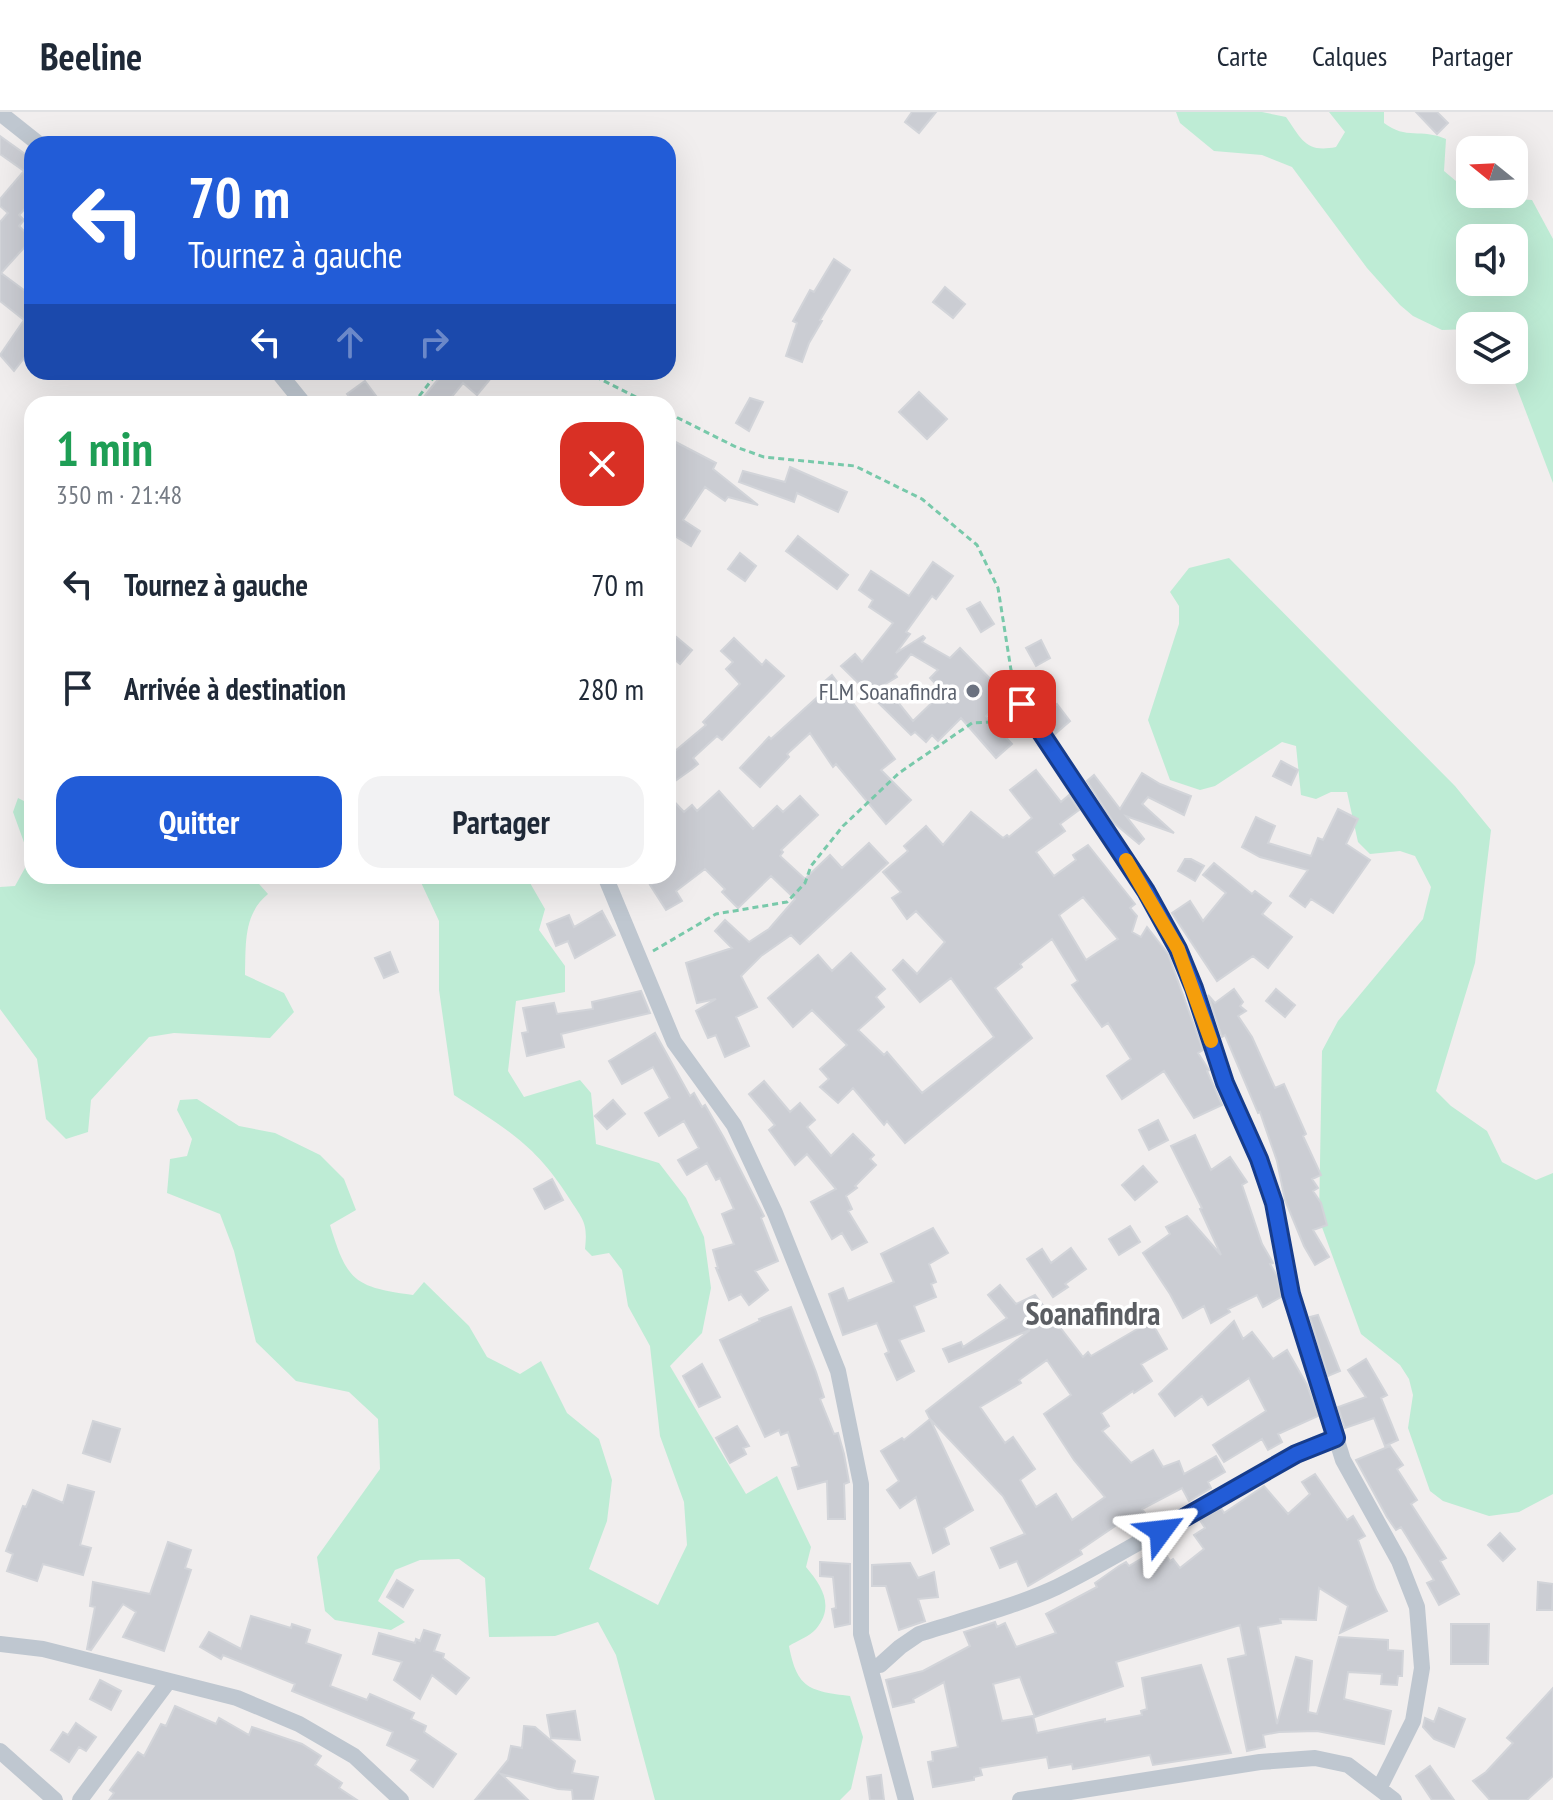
<!DOCTYPE html>
<html lang="fr">
<head>
<meta charset="utf-8">
<style>
	:root { --surface:#fff; --page:#f2f2f3; --text:#1f2937; --muted:#747a83; --line:#e0e1e3; --accent:#225cd7 }
	body { margin:0; font-family:"PT Sans Narrow",sans-serif; background:var(--page); color:var(--text); height:100vh; display:flex; flex-direction:column; font-size:30px; white-space:nowrap }
	* { box-sizing:border-box; margin:0 }
	p { font-size:26px; color:var(--muted) }
	.icon { flex:none; width:44px; height:44px; fill:none; stroke:currentColor; stroke-width:2; stroke-linecap:round; stroke-linejoin:round }
	.map { position:relative; flex:1; overflow:hidden }
	.details { position:absolute; left:24px; top:284px; width:652px; height:488px; display:flex; flex-direction:column; background:var(--surface); border-radius:24px; box-shadow:0 8px 32px #0002 }
	.details>* { flex:none }
	.banner { position:absolute; left:24px; top:24px; width:652px; height:244px; border-radius:24px; box-shadow:0 8px 32px #0002; background:#225cd7; color:#fff; overflow:hidden }
	.needle { width:52px; rotate:288deg }
	.fabs { position:absolute; left:1456px; top:24px; display:grid; gap:16px }
	.fabs a { display:grid; place-items:center; width:72px; height:72px; border-radius:16px; background:var(--surface); box-shadow:0 8px 32px #0002; font-size:40px }
	.pin { position:absolute; display:grid; place-items:center; width:68px; height:68px; color:#fff; margin:-34px; border-radius:16px; box-shadow:0 4px 12px #0006 }
	.me { position:absolute; width:88px; margin:-44px; rotate:60deg; stroke-linejoin:round; filter:drop-shadow(0 0 6px #0008) }
	.turn { display:flex; align-items:center; gap:28px; height:168px; padding:0 32px; font-size:36px }
	.turn .icon { width:104px; height:104px; stroke-width:2.5 }
	.turn b { display:block; font-size:56px; line-height:68px }
	.lanes { display:flex; align-items:center; height:76px; padding:0 32px; background:#0003; justify-content:center; gap:40px; direction:ltr }
	.lanes .off { opacity:.35 }
	.round { display:grid; place-items:center; flex:none; width:84px; height:84px; border-radius:24px; background:var(--page) }
	.head { display:flex; align-items:center; justify-content:space-between; height:136px; padding:0 32px }
	h1 { font-size:48px; font-weight:800; line-height:60px; color:#1e9e55 }
	.cta { display:flex; gap:16px; margin-top:auto; padding:16px 32px }
	.cta a { flex:1; height:92px; border-radius:24px; background:var(--accent); color:#fff; font-size:32px; font-weight:800; line-height:92px; text-align:center }
	.cta a+a { background:var(--page); color:var(--text) }
	ul { padding:0; list-style:none }
	li { display:flex; align-items:center; gap:24px; height:104px; padding:0 32px }
	li div { flex:1 }
	li b { display:block; font-size:30px }
	li em { font-style:normal }
	header { display:flex; align-items:center; gap:48px; box-sizing:border-box; height:112px; padding:0 40px; background:var(--surface); border-bottom:2px solid var(--line) }
	header strong { font-size:38px }
	nav { display:flex; gap:44px; margin-inline-start:auto; font-size:28px }
	.map>svg:first-child { display:block }
</style>
</head>
<body>
<header>
<strong>Beeline</strong>
<nav><a>Carte</a><a>Calques</a><a>Partager</a></nav>
</header>
<div class="map">
<svg width="1553" height="1688" viewBox="0 0 1553 1688">
	<rect width="100%" height="100%" fill="#f1eeee"/>
	<!-- green -->
	<path fill="#beecd5" fill-rule="evenodd" d="M1176,0H1262L1286,5C1302,28 1306,41 1336,35L1345,20L1329,0H1384V11C1406,28 1421,16 1446,27L1444,59C1481,91 1484,87 1532,88L1553,127V371L1510,258H1514V214H1470V217L1442,218L1413,204L1400,193L1367,156L1292,55L1262,43L1214,39L1180,11ZM1514,126V170H1470V126Z
		M1229,446L1455,674L1491,718L1475,851L1436,979L1451,994L1487,1019L1502,1050L1536,1068L1553,1061V1382L1519,1400L1489,1404L1443,1389L1430,1379L1408,1316L1413,1283L1409,1267L1400,1253L1361,1222L1319,1107L1322,939L1338,909L1423,807L1431,775L1415,744L1400,739L1370,742L1358,730L1347,680H1331L1316,687L1301,683L1296,634L1282,630L1215,674L1200,678L1170,668L1148,608L1179,512V494L1170,480L1189,456Z
		M18,686L32,693V764H252L268,782C243,802 246,833 245,863L284,881L294,900L270,926L174,921L149,925L91,988L88,1020L66,1027L46,1007L37,947L0,897V775L15,774L30,747L13,700Z
		M418,764H526L545,797L539,818L565,854V880L516,889L508,959L524,985L580,968L591,981L596,1032L659,1051L686,1086L704,1125L711,1176L702,1221L670,1254L746,1382L777,1364L811,1435L806,1455C822,1474 835,1494 816,1517C810,1524 797,1529 789,1534C797,1577 810,1579 850,1584L863,1625L851,1677L840,1688H655L616,1543L598,1510L555,1524L489,1525L485,1466L459,1447L420,1448L395,1458L378,1489L405,1510L391,1518L335,1508L325,1499L317,1445L380,1357L378,1307L349,1280L296,1269L256,1230L234,1139L220,1102L167,1081L170,1047L187,1044L192,1027L177,998L180,988L197,987L239,1014L275,1021L320,1043L344,1067L356,1098L330,1113C347,1169 354,1175 413,1183L424,1170L469,1214L487,1245L520,1262L541,1249L567,1301L599,1327L612,1368L607,1409L589,1457L658,1493L687,1433L684,1390L660,1324L650,1234L628,1194L622,1158L609,1141L592,1144L585,1137C588,1110 583,1108 569,1086C536,1033 505,1016 454,983L439,878V809Z"/>
	<!-- building -->
	<path fill="#cbcdd3" stroke="#d2d4d9" stroke-width="2" fill-rule="evenodd" d="M912,0H936L919,21L905,10Z
		M1416,0H1437L1448,11L1437,22Z
		M0,24L32,47V89L19,103L24,108L19,114L32,127L1,161L32,184V236L14,259L0,243L24,208L0,189V110L8,101L0,94V87L24,59L0,42Z
		M834,147L850,158L820,208L822,209L809,231L802,250L786,244L797,211L793,209L810,178L814,180Z
		M945,175L965,192L953,206L933,190Z
		M444,260H496L477,283L463,271L446,292H418Z
		M365,269L382,292H355L347,282Z
		M919,280L947,307L927,327L899,300Z
		M750,286L763,290L749,319L736,311Z
		M668,326L716,351L713,357L758,393L728,385L725,389L705,375L683,408L700,419L691,434L673,423L668,431Z
		M790,355L847,380L838,400L797,381L794,390L739,370L743,359L785,370Z
		M798,424L848,463L837,477L786,439Z
		M740,441L756,454L745,469L728,457Z
		M933,450L953,464L936,487L932,484L906,520L910,522L896,541L923,524L925,526L922,530L950,546L960,536L1007,584L986,604L1012,632L996,646L961,606L938,629L932,623L926,630L915,620L911,623L841,554L855,542L862,550L893,511L869,495L873,488L859,478L871,459L909,484ZM911,542L938,558L930,566L943,580L913,609L884,573L897,565L895,562Z
		M980,490L994,512L981,520L967,497Z
		M668,518L692,538L680,552L668,542Z
		M734,526L762,553L766,548L784,564L722,628L717,624L693,646L698,652L692,657L668,674V645L706,613L703,610L740,572L726,557L733,550L721,539Z
		M1041,528L1050,546L1036,554L1026,536Z
		M832,563L895,647L881,658L911,688L886,712L836,652L833,655L810,621L787,642L789,645L760,675L740,656L769,625L771,627L823,580L818,575Z
		M1057,592L1070,609L1055,622L1043,604Z
		M1281,649L1298,658L1291,673L1273,664Z
		M1036,658L1061,690L1069,683L1079,698L1060,712L1065,719L1036,740L1054,764L1076,748L1073,743L1088,733L1135,792L1130,796L1137,804L1132,820L1141,825L1147,815L1168,842L1203,938L1198,941L1209,958L1207,959L1222,993L1194,1006L1164,959L1122,987L1107,964L1131,947L1108,911L1102,915L1072,873L1078,869L1052,827L1020,852L1022,855L995,876L1032,926L905,1031L887,1009L884,1013L853,976L838,991L820,975L829,967L820,957L847,933L812,898L793,915L768,886L818,843L832,859L851,841L885,877L876,885L884,895L858,918L884,943L887,940L922,981L994,925L951,866L920,890L893,858L903,848L917,862L945,830L916,799L907,807L892,786L901,780L883,760L908,739L904,734L926,714L943,733L971,700L1003,726L1007,723L1009,725L1032,706L1010,678ZM1083,785L1118,827L1086,848L1059,803Z
		M1142,661L1160,672L1191,684L1184,703L1148,685L1142,692L1174,721L1126,704L1144,727L1139,732L1114,711L1087,669L1094,663L1120,697Z
		M719,679L753,717L777,694L783,700L800,684L818,703L781,738L783,740L780,744L805,767L830,743L842,756L869,731L888,751L800,832L791,823L761,844L741,864L757,895L736,905L749,934L725,945L716,923L708,926L696,899L716,887L697,891L686,851L732,836L715,819L725,808L749,830L769,817L795,787L771,764L738,796L722,780L725,777L705,757L676,779L682,789L666,798L650,773L668,764V683L684,700L692,693L697,699Z
		M1338,697L1358,707L1346,732L1370,748L1333,801L1311,787L1305,795L1290,784L1308,758L1260,745L1242,735L1256,705L1275,714L1268,731L1311,744L1318,726L1323,728Z
		M1185,747H1191L1204,754L1195,769L1178,759Z
		M1214,751L1252,782L1255,779L1271,791L1262,802L1292,825L1268,856L1253,844L1217,869L1172,801L1190,789L1203,809L1226,781L1203,763Z
		M602,799L615,823L575,846L568,829L556,834L547,812L569,803L574,815Z
		M390,840L398,860L384,866L375,846Z
		M1234,877L1243,890L1240,894L1246,899L1238,904L1252,925L1275,976L1284,972L1306,1022L1303,1024L1321,1063L1312,1067L1318,1076L1313,1079L1321,1091L1327,1113L1313,1118L1329,1145L1315,1153L1304,1134L1285,1088L1277,1049L1260,1000L1258,1001L1225,923L1222,925L1208,883L1215,891Z
		M1276,877L1295,893L1285,905L1266,889Z
		M641,879L650,901L561,922L564,935L527,944L522,921L528,920L523,896L554,891L557,902L593,897L592,890Z
		M655,921L690,984L694,981L702,995L705,993L724,1026L764,1104L761,1106L778,1149L755,1159L768,1178L749,1193L741,1182L729,1188L716,1156H718L713,1138L734,1132L722,1102L734,1097L720,1066L716,1068L707,1051L687,1063L678,1048L699,1036L684,1009L659,1024L645,1001L670,986L653,955L622,972L609,949Z
		M764,969L790,1000L800,991L815,1008L807,1015L831,1044L853,1022L874,1043L870,1047L876,1053L855,1074L857,1076L846,1084L852,1097L848,1099L867,1130L852,1138L842,1121L832,1127L811,1090L836,1077L807,1042L795,1053L769,1018L775,1013L749,982Z
		M613,988L625,1002L607,1017L595,1004Z
		M1158,1008L1168,1028L1149,1038L1139,1018Z
		M1195,1023L1211,1058L1230,1045L1247,1070L1242,1073L1262,1132L1273,1151L1270,1152L1277,1164L1281,1185L1263,1195L1257,1183L1228,1197L1230,1200L1211,1211L1204,1194L1183,1206L1170,1182L1143,1141L1170,1122L1166,1115L1187,1104L1221,1143L1200,1097L1202,1096L1171,1034Z
		M1143,1054L1157,1070L1135,1088L1122,1073Z
		M552,1067L563,1088L545,1097L534,1077Z
		M1130,1114L1140,1130L1119,1143L1109,1127Z
		M933,1116L948,1141L929,1152L936,1170L931,1172L936,1185L914,1194L924,1219L899,1228L914,1259L897,1268L885,1242L889,1240L877,1211L843,1223L829,1182L843,1176L848,1189L894,1170L881,1142Z
		M1071,1136L1086,1157L1065,1172L1068,1175L1053,1185L1027,1147L1042,1137L1051,1151Z
		M1000,1173L1016,1192L1035,1183L1083,1245L1088,1240L1091,1244L1151,1209L1167,1237L1141,1252L1152,1269L1134,1281L1133,1279L1101,1301L1109,1314L1102,1319L1131,1351L1153,1338L1163,1355L1179,1349L1184,1362L1216,1344L1225,1360L1208,1370L1211,1376L1189,1389L1182,1376L1142,1397L1148,1405L1127,1419L1121,1410L1080,1438L1082,1442L1028,1474L1017,1449L1000,1456L991,1436L1025,1422L1003,1384L930,1307L926,1299L1030,1218L949,1250L943,1237L961,1230L963,1235L1007,1206L988,1183ZM1047,1248L1071,1283L1044,1302L1074,1348L1105,1385L1072,1408L1056,1382L1036,1395L1020,1368L1035,1357L1013,1325L1005,1331L980,1295L1021,1271L1019,1268Z
		M791,1195L816,1260L824,1285L820,1287L834,1322L838,1321L844,1342L849,1370L844,1372L845,1407H828L827,1369L798,1377L792,1356L799,1354L788,1320L781,1323L779,1318L765,1325L720,1228L760,1209L759,1207Z
		M1318,1203L1340,1259L1328,1264L1310,1205Z
		M1234,1209L1243,1227L1252,1220L1273,1247L1287,1238L1307,1273L1318,1304L1278,1322L1282,1330L1268,1338L1262,1327L1224,1350L1213,1333L1266,1299L1249,1266L1208,1293L1202,1284L1175,1304L1159,1282Z
		M1366,1247L1387,1283L1381,1286L1398,1328L1385,1334L1374,1306L1345,1316L1338,1295L1366,1285L1348,1258Z
		M702,1252L720,1285L699,1295L683,1264Z
		M930,1307L973,1398L944,1416L949,1432L933,1441L916,1385L900,1396L887,1378L899,1369L881,1339L902,1326L904,1328Z
		M93,1309L120,1317L110,1350L83,1341Z
		M737,1314L749,1334L743,1336L746,1342L730,1351L716,1326Z
		M1390,1334L1403,1353L1397,1357L1417,1388L1411,1392L1446,1446L1440,1449L1459,1482L1439,1493L1427,1471L1434,1468L1401,1415L1396,1418L1387,1405L1356,1348Z
		M1315,1362L1347,1408L1353,1404L1365,1424L1358,1428L1376,1478L1387,1499L1340,1521L1348,1494L1319,1476L1316,1508L1280,1507L1281,1511L1258,1515L1277,1612L1296,1545L1312,1549L1308,1600L1317,1602L1339,1525L1388,1528V1538L1403,1539L1402,1564H1398L1397,1573L1381,1572L1382,1562L1348,1560L1344,1587L1391,1599L1384,1632L1317,1619L1279,1620L1263,1623L1265,1635L1247,1639L1228,1547L1246,1543L1240,1513L1116,1550L1123,1574L1035,1605L1020,1565L993,1572L1002,1609L1033,1604L1037,1621L1105,1607V1610L1142,1603L1141,1599L1147,1597L1142,1566L1201,1553L1231,1641L1153,1653L1150,1643L1073,1657L1072,1652L1049,1656L1047,1645L980,1656L982,1663L974,1665V1668L933,1675L928,1650L933,1649L932,1640L958,1635L944,1570L913,1587L914,1590L893,1595L886,1568L923,1559L970,1534L964,1520L995,1510L997,1515L1005,1511L1016,1535L1056,1521L1046,1502L1097,1475L1095,1471L1119,1454L1126,1450L1129,1454L1161,1435L1170,1449L1173,1447L1180,1456L1204,1437L1194,1423L1205,1416L1200,1408L1221,1396L1224,1401L1264,1374L1288,1402L1310,1382L1302,1370Z
		M68,1373L94,1380L80,1433L91,1436L83,1463L43,1452L37,1469L7,1459L13,1442L6,1439L23,1394L26,1395L33,1378L63,1391Z
		M1500,1421L1515,1437L1503,1449L1488,1433Z
		M168,1430L191,1438L185,1456L191,1458L164,1539L123,1525L136,1500L123,1492L91,1538L87,1537L95,1495L90,1494L93,1470L150,1482Z
		M820,1450L850,1452V1512L835,1515L832,1497L836,1496L833,1465L820,1464Z
		M910,1451L918,1466L934,1460L938,1485L918,1487L925,1509L899,1518L886,1474H872V1453Z
		M397,1468L413,1478L403,1495L387,1485Z
		M1538,1470L1553,1472L1552,1498H1537Z
		M251,1504L291,1516L292,1512L310,1518L306,1531L341,1543L330,1574L367,1588L370,1582L414,1601L411,1607L426,1614L424,1620L456,1642L433,1675L411,1658L418,1648L387,1633L393,1620L292,1579L295,1572L223,1543L221,1547L200,1535L209,1520L241,1537Z
		M1451,1512H1489L1488,1552H1451Z
		M424,1518L440,1523L434,1539L444,1542L443,1546L469,1566L456,1582L432,1563L420,1587L394,1568L402,1550L373,1542L379,1521L415,1531L416,1527L420,1529Z
		M100,1568L121,1579L111,1598L90,1587Z
		M1553,1576V1664L1527,1688H1490L1473,1669L1486,1660L1513,1631L1507,1626Z
		M175,1594L216,1612L219,1606L249,1623L252,1615L302,1632L321,1644L315,1653L342,1671L339,1676L357,1688H109L114,1681L110,1678L138,1640L144,1644L161,1612L166,1614Z
		M1439,1596L1465,1607L1454,1635L1434,1627L1423,1615L1425,1606L1434,1610Z
		M575,1599L580,1628L551,1626L547,1603Z
		M76,1611L96,1625L86,1639L79,1635L69,1650L51,1638L63,1620L68,1623Z
		M524,1614L535,1615L575,1649L572,1661L598,1665L593,1688H573L572,1678L558,1677L501,1662L528,1688H475L508,1648L511,1634L522,1636Z
		M1430,1654L1454,1688H1432L1416,1664Z
		M881,1663L884,1688H870L867,1665Z"/>
	<g fill="none" stroke-linecap="round" stroke-linejoin="round">
		<!-- path -->
		<path stroke="#78c9aa" stroke-width="3" stroke-dasharray="6 4" stroke-linecap="butt" d="M586,260L650,292
			M413,292L438,260
			M668,301L736,335L764,345L855,354L922,387L977,433L998,476L1011,558L1016,575
			M653,839L716,802L787,790L805,771L811,754L843,714L899,661L972,611L992,610L1006,599"/>
		<!-- minor -->
		<path stroke="#bfc7d0" stroke-width="16" d="M0,1L39,32
			M278,260L304,292
			M1022,592L1146,779L1178,837L1194,876L1225,971L1259,1047L1274,1091L1291,1182L1343,1348L1399,1449L1417,1495L1422,1556L1413,1609L1380,1675
			M605,764L674,930L734,1013L775,1101L838,1259L861,1372V1522L906,1688
			M0,1532L43,1537L237,1586L299,1612L354,1644L401,1688
			M880,1553L900,1535L919,1522C962,1508 1017,1494 1057,1475C1151,1428 1239,1366 1336,1326
			M0,1639L55,1688
			M80,1688L168,1570
			M1020,1688L1260,1650L1315,1646L1348,1653L1394,1688"/>
	</g>
	<g fill="none" stroke-linecap="round" stroke-linejoin="round">
		<!-- route casing -->
		<g stroke="#163c8c" stroke-width="20">
			<path id="route" d="M1022,592L1146,779L1178,837L1194,876L1225,971L1259,1047L1274,1091L1291,1182L1336,1326L1296,1342L1161,1419"/>
		</g>
		<!-- route -->
		<use href="#route" stroke="#225cd7" stroke-width="14"/>
		<!-- slow -->
		<path stroke="#f59e0b" stroke-width="14" d="M1126,748L1178,837L1211,929"/>
	</g>
	<!-- markers -->
	<circle fill="#6b7280" stroke="#fff" stroke-width="3" cx="973" cy="579" r="8"/>
	<g text-anchor="middle" dominant-baseline="central" stroke-width="7" stroke-linejoin="round" paint-order="stroke">
		<!-- worship labels -->
		<g font-size="24" fill="#5b616d" stroke="#fff" text-anchor="end">
			<text x="957" y="579">FLM Soanafindra</text>
		</g>
		<!-- district labels -->
		<g font-size="32" font-weight="bold" fill="#5b5e63" stroke="#fff">
			<text x="1093" y="1201">Soanafindra</text>
		</g>
	</g>
</svg>
<div class="fabs">
<a><svg class="needle" viewBox="-14 -14 28 28"><path d="M0-13l5 13h-10z" fill="#e53935"/><path d="M0 13l5-13h-10z" fill="#747a83"/></svg></a>
<a><svg class="icon" aria-label="sound" viewBox="0 0 24 24"><path d="M4 9h4l5-4v14l-5-4H4zM17 9q2 3 0 6"/></svg></a>
<a><svg class="icon" aria-label="layers" viewBox="0 0 24 24"><path d="M12 4l9 5-9 5-9-5zM3 14l9 5 9-5"/></svg></a>
</div>
<div class="pin" style="left:1022px;top:592px;background:#d93025"><svg class="icon" aria-label="arrive" viewBox="0 0 24 24"><path d="M6 21V4h12l-3 4 3 4H6"/></svg></div>
<svg class="me" style="left:1161px;top:1419px" viewBox="-20 -20 40 40"><path d="M0-17L14 15 0 8-14 15z" fill="#225cd7" stroke="#fff" stroke-width="4"/></svg>
<div class="banner">
<div class="turn"><svg class="icon" aria-label="left" viewBox="0 0 24 24"><path d="M17 20v-9H6M10 6l-5 5 5 5"/></svg><div><b>70 m</b>Tournez à gauche</div></div>
<div class="lanes"><svg class="icon" aria-label="left" viewBox="0 0 24 24"><path d="M17 20v-9H6M10 6l-5 5 5 5"/></svg><svg class="icon off" aria-label="ahead" viewBox="0 0 24 24"><path d="M12 20V5M6 11l6-6 6 6"/></svg><svg class="icon off" aria-label="right" viewBox="0 0 24 24"><path d="M7 20v-9h11M14 6l5 5-5 5"/></svg></div>
</div>
<section class="details">
<div class="head"><div><h1>1 min</h1><p>350 m · 21:48</p></div><a class="round" style="background:#d93025;color:#fff"><svg class="icon" aria-label="close" viewBox="0 0 24 24"><path d="M6 6l12 12M18 6L6 18"/></svg></a></div>
<ul>
<li><svg class="icon" aria-label="left" viewBox="0 0 24 24"><path d="M17 20v-9H6M10 6l-5 5 5 5"/></svg><div><b>Tournez à gauche</b></div><em>70 m</em></li>
<li><svg class="icon" aria-label="arrive" viewBox="0 0 24 24"><path d="M6 21V4h12l-3 4 3 4H6"/></svg><div><b>Arrivée à destination</b></div><em>280 m</em></li>
</ul>
<div class="cta"><a>Quitter</a><a>Partager</a></div>
</section>
</div>
</body>
</html>
